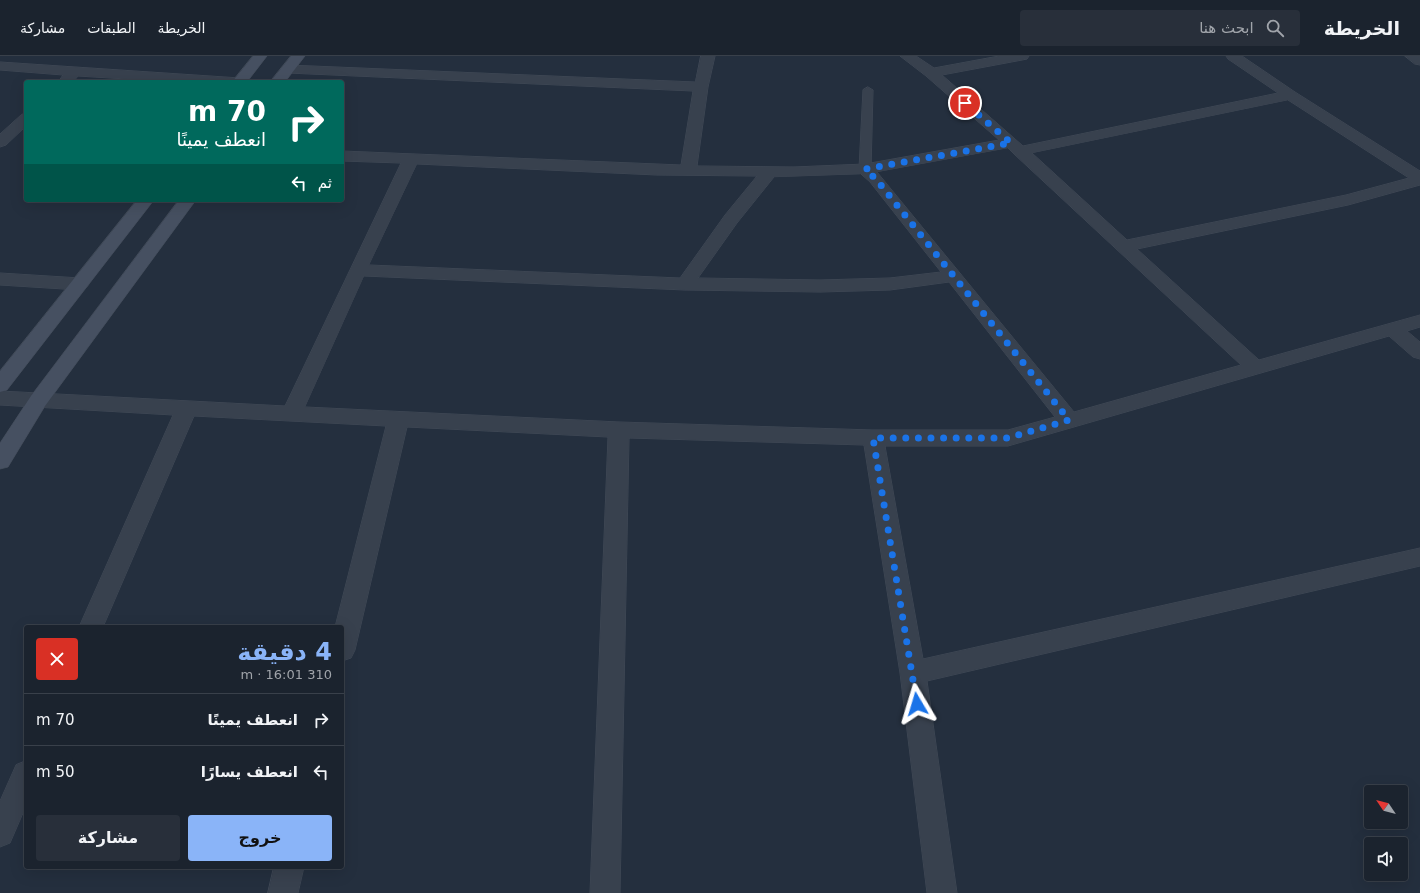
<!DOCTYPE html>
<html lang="ar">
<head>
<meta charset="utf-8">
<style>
	:root { --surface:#1b232e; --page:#282f3a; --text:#f1f3f6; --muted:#a0a4aa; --line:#39404a; --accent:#8ab4f8 }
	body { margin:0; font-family:"DejaVu Sans","Noto Naskh Arabic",sans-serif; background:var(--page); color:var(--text); direction:rtl; height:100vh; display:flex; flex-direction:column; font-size:15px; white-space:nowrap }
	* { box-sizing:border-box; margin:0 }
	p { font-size:13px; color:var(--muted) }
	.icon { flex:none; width:22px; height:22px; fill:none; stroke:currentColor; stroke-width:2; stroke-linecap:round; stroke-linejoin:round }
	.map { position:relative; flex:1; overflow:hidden; direction:ltr }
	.drawer { position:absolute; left:24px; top:569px; width:320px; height:244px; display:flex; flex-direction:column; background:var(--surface); border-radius:4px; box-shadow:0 4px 16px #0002,0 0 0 1px var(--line); direction:rtl }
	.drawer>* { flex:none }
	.guide { position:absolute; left:24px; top:24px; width:320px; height:122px; border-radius:4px; box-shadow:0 4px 16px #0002,0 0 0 1px var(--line); direction:rtl; background:#00695c; color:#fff; overflow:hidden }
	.needle { width:26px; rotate:305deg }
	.buttons { position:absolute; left:1364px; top:729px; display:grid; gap:8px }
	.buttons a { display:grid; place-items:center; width:44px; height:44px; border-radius:4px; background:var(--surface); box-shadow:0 4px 16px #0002,0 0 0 1px var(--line); font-size:20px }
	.pin { position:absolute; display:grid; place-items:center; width:34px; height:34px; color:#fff; margin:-17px; border:2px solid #fff; border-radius:50%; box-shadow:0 1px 4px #0007 }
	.me { position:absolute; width:44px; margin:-22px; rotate:353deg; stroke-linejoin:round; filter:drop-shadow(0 0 3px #0008) }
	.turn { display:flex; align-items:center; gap:14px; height:84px; padding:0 12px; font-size:18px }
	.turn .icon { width:52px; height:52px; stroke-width:2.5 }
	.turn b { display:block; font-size:28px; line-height:34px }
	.then { display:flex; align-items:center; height:38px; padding:0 12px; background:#0003; gap:8px; font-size:15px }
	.round { display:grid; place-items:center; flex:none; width:42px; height:42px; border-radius:4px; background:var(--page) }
	.headline { display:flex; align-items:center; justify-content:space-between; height:68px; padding:0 12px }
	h1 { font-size:24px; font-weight:600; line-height:30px; color:var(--accent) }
	.action { display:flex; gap:8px; margin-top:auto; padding:8px 12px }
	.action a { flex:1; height:46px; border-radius:4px; background:var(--accent); color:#111; font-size:16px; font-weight:600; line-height:46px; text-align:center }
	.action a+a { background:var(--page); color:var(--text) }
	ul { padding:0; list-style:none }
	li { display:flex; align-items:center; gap:12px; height:52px; padding:0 12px; border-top:1px solid var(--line) }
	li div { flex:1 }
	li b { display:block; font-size:15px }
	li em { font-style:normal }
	header { display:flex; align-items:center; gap:24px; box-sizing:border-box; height:56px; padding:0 20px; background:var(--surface); border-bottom:1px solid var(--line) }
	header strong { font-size:19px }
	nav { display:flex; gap:22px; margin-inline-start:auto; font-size:14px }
	.search { width:280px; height:36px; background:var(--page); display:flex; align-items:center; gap:10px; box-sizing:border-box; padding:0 14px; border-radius:4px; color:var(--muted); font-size:15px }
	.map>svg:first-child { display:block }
</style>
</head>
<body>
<header>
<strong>الخريطة</strong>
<div class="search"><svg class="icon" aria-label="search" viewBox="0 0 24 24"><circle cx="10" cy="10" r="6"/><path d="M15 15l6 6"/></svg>ابحث هنا</div>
<nav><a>الخريطة</a><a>الطبقات</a><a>مشاركة</a></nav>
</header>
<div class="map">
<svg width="1420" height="837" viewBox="0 0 1420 837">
	<rect width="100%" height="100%" fill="#242f3e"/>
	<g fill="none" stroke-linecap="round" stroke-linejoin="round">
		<!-- service casing -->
		<g stroke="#414a57" stroke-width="1">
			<path id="service" d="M868,31L873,34L871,113L869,115H861L859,113L863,34Z"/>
		</g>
		<!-- minor casing -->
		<g stroke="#414a57" stroke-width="1">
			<path id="minor" d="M701,0H715L708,31L697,110L794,111L865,108L999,84L926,20L900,0H916L934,12L999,0H1029L1027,3L1022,4L942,19L1023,90L1278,37L1228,3L1226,0H1242L1295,36L1420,115V129L1348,149L1137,193L1259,304L1420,259V271L1407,275L1420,286V303L1413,301L1389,280L1008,390H885L923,603L1420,492V510L927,625L957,837H927L900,617L864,389L629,382L620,837H590L608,381L407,371L355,594L351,602L342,605V571H335L386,370L194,360L103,571H79L173,359L0,349V335L285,350L401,107L342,105V95L681,109L693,35L288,17L283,16L281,13L283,10L288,9L695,26ZM1288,44L1409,122L1346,139L1127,184L1032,97ZM1008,92L1014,98L1241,309L1074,356L877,116ZM417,108L657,119L757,120L725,159L680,222L369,209ZM861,118L870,126L941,216L890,222L820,224L698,222L737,167L774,121ZM364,220L685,234L820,236L890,234L949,226L1055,361L1008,374H873L619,366L305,351Z
				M1405,0H1420V9L1415,8Z
				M0,6L240,22L245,23L247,26H175L78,20L73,26H58L63,19L0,14Z
				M26,57V70L6,89L0,91V78L21,59Z
				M0,217L80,222L86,224L89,228L86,232L80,234L0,229Z
				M26,705V750L10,787L0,791V745L16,709Z
				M274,811H304L298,837H268Z"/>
		</g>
		<!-- secondary casing -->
		<g stroke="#414a57" stroke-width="1">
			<path id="secondary" d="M253,0H267L247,26H232Z
				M291,0H305L285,26H270Z
				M137,144H154L7,334L0,336V315Z
				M179,144H196L45,350L8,411L0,413V387L31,340Z"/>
		</g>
		<!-- service -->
		<use href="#service" fill="#38414e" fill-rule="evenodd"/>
		<!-- minor -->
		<use href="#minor" fill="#38414e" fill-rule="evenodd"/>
		<!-- secondary -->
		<use href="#secondary" fill="#465061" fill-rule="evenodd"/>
	</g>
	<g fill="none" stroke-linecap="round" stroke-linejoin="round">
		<!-- route -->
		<path stroke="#1a73e8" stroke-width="7" stroke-dasharray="0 12.6" d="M917,648L873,382H1008L1069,364L876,123L865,113L1011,87L965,47"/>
	</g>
</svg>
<div class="buttons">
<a><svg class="needle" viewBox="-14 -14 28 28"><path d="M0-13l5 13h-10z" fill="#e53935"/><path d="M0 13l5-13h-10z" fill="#a0a4aa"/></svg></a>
<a><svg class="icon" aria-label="sound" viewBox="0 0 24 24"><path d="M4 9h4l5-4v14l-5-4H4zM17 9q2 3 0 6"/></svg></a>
</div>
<div class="pin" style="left:965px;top:47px;background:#d93025"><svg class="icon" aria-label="arrive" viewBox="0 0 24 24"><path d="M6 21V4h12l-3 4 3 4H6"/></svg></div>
<svg class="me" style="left:917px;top:648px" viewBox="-20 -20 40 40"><path d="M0-17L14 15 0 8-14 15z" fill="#1a73e8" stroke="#fff" stroke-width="4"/></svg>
<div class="guide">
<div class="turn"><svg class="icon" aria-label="right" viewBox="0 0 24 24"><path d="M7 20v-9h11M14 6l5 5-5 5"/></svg><div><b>70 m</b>انعطف يمينًا</div></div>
<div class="then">ثم<svg class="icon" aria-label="left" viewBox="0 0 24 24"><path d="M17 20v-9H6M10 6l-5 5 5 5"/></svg></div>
</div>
<section class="drawer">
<div class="headline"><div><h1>4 دقيقة</h1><p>310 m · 16:01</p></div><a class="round" style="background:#d93025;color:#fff"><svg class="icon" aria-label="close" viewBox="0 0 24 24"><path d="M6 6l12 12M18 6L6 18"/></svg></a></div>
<ul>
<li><svg class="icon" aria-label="right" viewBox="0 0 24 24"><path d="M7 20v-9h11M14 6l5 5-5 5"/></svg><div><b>انعطف يمينًا</b></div><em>70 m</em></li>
<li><svg class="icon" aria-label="left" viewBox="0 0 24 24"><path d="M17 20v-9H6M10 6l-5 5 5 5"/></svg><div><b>انعطف يسارًا</b></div><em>50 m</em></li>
</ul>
<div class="action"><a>خروج</a><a>مشاركة</a></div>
</section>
</div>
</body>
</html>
